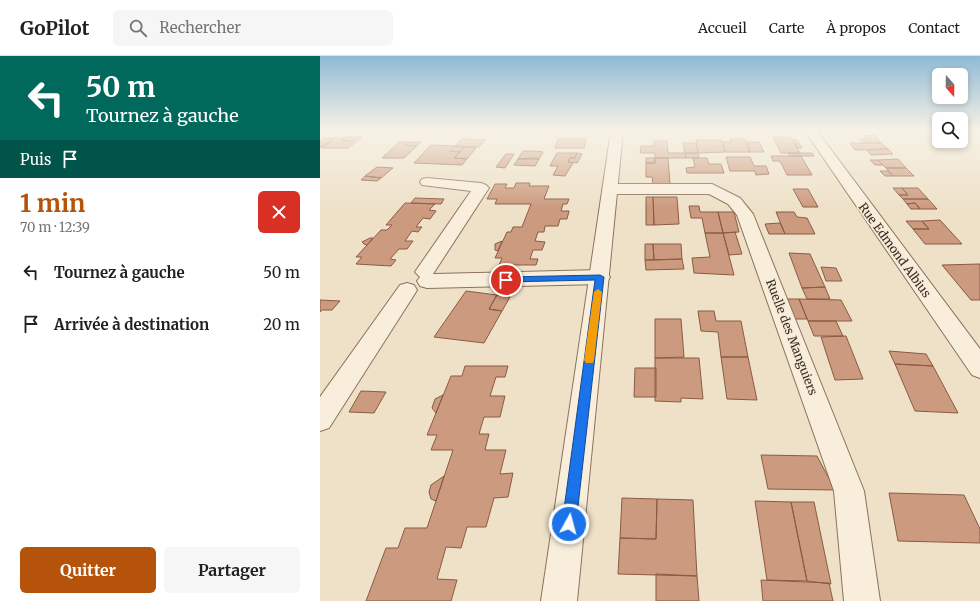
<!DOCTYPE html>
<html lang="fr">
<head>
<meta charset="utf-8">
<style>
	:root { --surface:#fff; --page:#f6f6f6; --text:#202124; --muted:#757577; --line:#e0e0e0; --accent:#b45309 }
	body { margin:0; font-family:Merriweather,serif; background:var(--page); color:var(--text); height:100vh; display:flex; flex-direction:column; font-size:15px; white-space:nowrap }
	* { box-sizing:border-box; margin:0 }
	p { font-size:13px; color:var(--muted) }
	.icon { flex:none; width:22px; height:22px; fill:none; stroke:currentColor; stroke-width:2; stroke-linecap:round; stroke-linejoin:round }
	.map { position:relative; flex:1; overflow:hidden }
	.drawer { display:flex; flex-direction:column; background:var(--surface); width:320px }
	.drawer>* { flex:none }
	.top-card { background:#00695c; color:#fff; overflow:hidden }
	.needle { width:26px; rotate:160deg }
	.fabs { position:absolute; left:612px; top:12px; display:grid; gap:8px }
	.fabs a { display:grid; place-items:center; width:36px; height:36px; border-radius:6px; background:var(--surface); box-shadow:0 2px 6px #0003; font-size:20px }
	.pin { position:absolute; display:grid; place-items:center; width:34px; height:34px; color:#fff; margin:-17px; border:2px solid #fff; border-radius:50%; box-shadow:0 1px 4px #0007 }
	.me { position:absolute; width:44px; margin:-22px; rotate:7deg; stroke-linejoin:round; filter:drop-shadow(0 0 3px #0008) }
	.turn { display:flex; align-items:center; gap:14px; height:84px; padding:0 20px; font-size:18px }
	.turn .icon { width:52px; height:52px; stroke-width:2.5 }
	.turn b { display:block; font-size:28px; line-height:34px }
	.then { display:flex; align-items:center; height:38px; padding:0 20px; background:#0003; gap:8px; font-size:15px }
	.round { display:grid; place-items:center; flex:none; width:42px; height:42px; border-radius:6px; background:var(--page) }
	.headline { display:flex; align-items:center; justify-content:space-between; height:68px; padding:0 20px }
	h1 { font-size:24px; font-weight:700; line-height:30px; color:var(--accent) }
	.primary-button { display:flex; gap:8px; margin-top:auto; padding:8px 20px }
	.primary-button a { flex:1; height:46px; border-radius:6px; background:var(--accent); color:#fff; font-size:16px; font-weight:700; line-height:46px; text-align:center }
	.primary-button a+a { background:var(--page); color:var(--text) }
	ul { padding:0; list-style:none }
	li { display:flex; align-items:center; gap:12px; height:52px; padding:0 20px }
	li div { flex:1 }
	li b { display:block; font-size:15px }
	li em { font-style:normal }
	header { display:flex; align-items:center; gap:24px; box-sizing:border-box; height:56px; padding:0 20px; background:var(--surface); border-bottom:1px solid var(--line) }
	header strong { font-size:19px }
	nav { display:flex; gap:22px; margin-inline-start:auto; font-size:14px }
	.search { width:280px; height:36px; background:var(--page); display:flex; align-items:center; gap:10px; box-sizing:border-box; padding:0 14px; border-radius:6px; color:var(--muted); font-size:15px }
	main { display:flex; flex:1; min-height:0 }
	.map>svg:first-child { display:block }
</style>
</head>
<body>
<header>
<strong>GoPilot</strong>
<div class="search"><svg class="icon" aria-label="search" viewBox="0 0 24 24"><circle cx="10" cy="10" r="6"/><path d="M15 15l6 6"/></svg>Rechercher</div>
<nav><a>Accueil</a><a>Carte</a><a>À propos</a><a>Contact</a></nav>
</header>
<main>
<section class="drawer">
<div class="top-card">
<div class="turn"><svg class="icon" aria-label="left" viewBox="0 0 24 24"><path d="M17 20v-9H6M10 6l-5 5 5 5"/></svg><div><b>50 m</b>Tournez à gauche</div></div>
<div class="then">Puis<svg class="icon" aria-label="arrive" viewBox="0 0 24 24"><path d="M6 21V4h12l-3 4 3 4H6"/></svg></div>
</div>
<div class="headline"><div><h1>1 min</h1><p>70 m · 12:39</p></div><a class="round" style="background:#d93025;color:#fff"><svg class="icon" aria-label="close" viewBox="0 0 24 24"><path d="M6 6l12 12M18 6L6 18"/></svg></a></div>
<ul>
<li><svg class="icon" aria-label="left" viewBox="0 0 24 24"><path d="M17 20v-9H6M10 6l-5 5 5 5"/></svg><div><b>Tournez à gauche</b></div><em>50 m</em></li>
<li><svg class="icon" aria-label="arrive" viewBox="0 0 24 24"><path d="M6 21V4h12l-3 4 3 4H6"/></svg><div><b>Arrivée à destination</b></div><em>20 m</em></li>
</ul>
<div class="primary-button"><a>Quitter</a><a>Partager</a></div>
</section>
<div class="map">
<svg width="660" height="545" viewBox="0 0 660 545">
	<rect width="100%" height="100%" fill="#eee1c8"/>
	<!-- building -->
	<path fill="#cc9a7f" stroke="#8a5b43" d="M555,79L561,87H543L540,83H547L544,80Z
		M27,81H37L32,85H22Z
		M37,81H42L28,92H2L15,82H26L22,85H32Z
		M453,81H471L480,97H461Z
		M4,82H15L0,92V85Z
		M142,83L165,84L159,91L135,90Z
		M238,83H266L264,92H235Z
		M410,83H425L430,96H405L402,86H411Z
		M376,84H401L405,96L378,97Z
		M473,84H477L482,92H477Z
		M334,85H347L348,97H365L366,102H335V97H320L321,90H334Z
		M79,86H89L85,89L97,90L84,102H62Z
		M89,86H101L97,90L85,89Z
		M426,86H439L444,96H430Z
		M363,87H376L378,97H365Z
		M530,87H561L568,93L535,94Z
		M111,89L135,90L130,95L140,96L134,102L147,103L142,109L94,107Z
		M135,90L144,91L140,96L130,95Z
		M144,91L156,92L147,103L134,102Z
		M568,93L573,98L551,99L547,94Z
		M203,95H216L223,96L219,103H198Z
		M237,97H257L255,102H250L248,106L253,107L245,120L233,119L238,110H230Z
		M257,97L262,98L257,107L248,106L250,102H255Z
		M365,97H378L379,102H366Z
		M468,97H492L494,100H470Z
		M186,98H194L185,112L176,111Z
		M451,100H481L492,119H467L460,105H453Z
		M406,101H430L434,110H446L449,118L436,119L435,115H410Z
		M214,102L219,103L215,110L194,109L198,103Z
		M326,102H335V107H326Z
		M335,102H348L350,128H333L332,121H326V107H335Z
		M373,102H387L389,108H401L404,117H367L366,112L375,111Z
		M578,103L586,112H566L558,104Z
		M550,104H558L563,109H555Z
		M57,111L73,112L61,122L45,120Z
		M566,112H586L594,120H573Z
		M560,115H568L573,120H565Z
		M45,120L61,122L57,125L41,124Z
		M196,127H210L209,130H229L224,143H249L247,148H243L241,155H249L247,163H240L238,170H225L224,176H218L215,185L225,186L222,194H213L210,203H218L216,209H179L182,202H175L187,176H191L193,171H202L211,148H175L177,143H167L175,128H187L185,132H194Z
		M573,132H582L588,139H579Z
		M582,132H598L608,143H583L579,139H588Z
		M473,133H488L498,151H483Z
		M326,141H333L334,169H326Z
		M333,141H357L359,168L334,169Z
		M95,142L124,143L121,148L91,147Z
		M583,143H608L617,153H600L595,147L587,148Z
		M85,147L115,148L109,154L116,155L110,163L103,162L96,171H102L98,176L92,175L85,185H93L87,193H79L70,203L76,204L71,210L36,208L42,201H36L61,174H67L72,169H66Z
		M595,147L600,153H591L587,148Z
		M369,150H379L380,156H398L403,177H385L382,162H371Z
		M398,156H414L419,176L403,177Z
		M456,156H474L477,161L487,162L495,178H465Z
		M620,164L642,188H605L593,173H609L602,165Z
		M586,165H602L609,173H593Z
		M460,167L465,178H449L445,168Z
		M415,176L422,198L409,199L403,177Z
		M385,177H403L414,219L374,217L372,202L390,201Z
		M50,182H53L47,189L44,188L42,186Z
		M182,185L178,195L175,194V188Z
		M325,188H333L334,204H325Z
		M333,188H361L362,203L334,204Z
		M469,197L490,198L505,231L482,232Z
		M362,203L364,213L326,214L325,204Z
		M660,208V244H651L622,209Z
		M501,211L516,212L522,225H506Z
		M505,231L510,243H487L482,232Z
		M146,235L177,239L169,253L182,255L164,287L114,281Z
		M177,239L190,241L182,255L169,253Z
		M465,243H479L487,263H472Z
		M479,243L521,244L532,265H488Z
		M0,244L20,245L12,254H2L0,256Z
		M378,255H394L396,265H421L428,301H401L398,276L381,275Z
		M335,263H361L364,301L335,302Z
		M488,265H516L523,280H494Z
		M526,280L543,323L515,324L501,281Z
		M569,295L606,298L613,310L575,308Z
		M401,301H428L437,344L407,343Z
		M335,302H379L383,343L361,342V346L335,345Z
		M575,308L613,310L638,357L595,355Z
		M145,310H188L185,321H176L170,340H185L180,361H164L159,378H169L165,394H186L180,418L193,417L188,441L174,442L166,471H147L141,492L126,491L117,523L137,524L131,545H46L66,492H78L85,472H107L133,394H111L117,379H107L131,320H142Z
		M315,312H336V341H314Z
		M41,335L66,336L54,357L29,356Z
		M123,339L116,357L112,352L115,343Z
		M441,399L497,400L515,434L448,433Z
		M124,420L116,445L111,443L109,436L111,429Z
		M569,437L644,439L660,473V487L578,485Z
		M302,442L337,443L336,483L300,482Z
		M337,443L373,444L377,520L298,518L300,482L336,483Z
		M435,445L471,446L487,525L447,524Z
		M471,446H494L511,528L487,525Z
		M336,518L377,520L379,545H336Z
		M441,524L509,527L513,545H443Z"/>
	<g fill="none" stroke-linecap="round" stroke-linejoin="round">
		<!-- minor casing -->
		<g stroke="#8b725d" stroke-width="2">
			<path id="minor" d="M485,75H497L660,293V322L652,319Z
				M107,122L161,127L166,129L169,132L113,218L280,214L287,216L290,221L287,226L280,228L107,232L100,230L97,225L100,221L95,216L151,135L102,129L100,126L102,123Z
				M290,128H392L420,142L433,158L544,435L560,545H524L514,435L417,159L408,148L389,138H290L285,136L282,133L285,130Z
				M87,227L94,229L97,234L94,239L9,372L0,375V341L80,229Z"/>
		</g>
		<!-- tertiary casing -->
		<g stroke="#8b725d" stroke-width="2">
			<path id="tertiary" d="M291,75H303L257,545H221Z"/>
		</g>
		<!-- minor -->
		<use href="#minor" fill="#f9eedc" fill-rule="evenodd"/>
		<!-- tertiary -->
		<use href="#tertiary" fill="#f9eedc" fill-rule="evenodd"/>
	</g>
	<!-- sky -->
	<linearGradient id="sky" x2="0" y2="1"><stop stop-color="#8fbad5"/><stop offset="0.49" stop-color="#f7f2e6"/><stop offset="1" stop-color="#f7f2e6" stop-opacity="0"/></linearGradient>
	<rect width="660" height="152" fill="url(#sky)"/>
	<!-- route -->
	<path fill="#1a73e8" stroke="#114b97" d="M280,219L284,221L256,468L254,473L249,475L244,473L242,468L275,224L186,226L182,224L186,221Z"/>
	<!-- slow -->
	<path fill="#f59e0b" d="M278,233L282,236L274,304L273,307H266L264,304L274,236Z"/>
	<g text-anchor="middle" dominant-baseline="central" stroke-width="3.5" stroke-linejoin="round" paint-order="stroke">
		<!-- street labels -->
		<g font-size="12" fill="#3b2c20" stroke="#f6ebd8">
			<text transform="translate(575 194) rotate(54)">Rue Edmond Albius</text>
			<text transform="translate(472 281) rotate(69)">Ruelle des Manguiers</text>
		</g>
	</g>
</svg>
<div class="fabs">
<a><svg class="needle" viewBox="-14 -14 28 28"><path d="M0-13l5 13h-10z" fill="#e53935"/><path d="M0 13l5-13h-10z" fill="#757577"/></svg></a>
<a><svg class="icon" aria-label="search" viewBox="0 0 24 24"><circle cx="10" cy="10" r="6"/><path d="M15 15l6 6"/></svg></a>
</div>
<div class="pin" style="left:186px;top:224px;background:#d93025"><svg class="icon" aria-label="arrive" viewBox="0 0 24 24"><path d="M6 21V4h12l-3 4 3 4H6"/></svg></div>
<svg class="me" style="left:249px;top:468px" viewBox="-20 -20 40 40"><circle r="17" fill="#1a73e8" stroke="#fff" stroke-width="3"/><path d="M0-11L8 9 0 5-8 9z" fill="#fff"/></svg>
</div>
</main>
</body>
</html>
